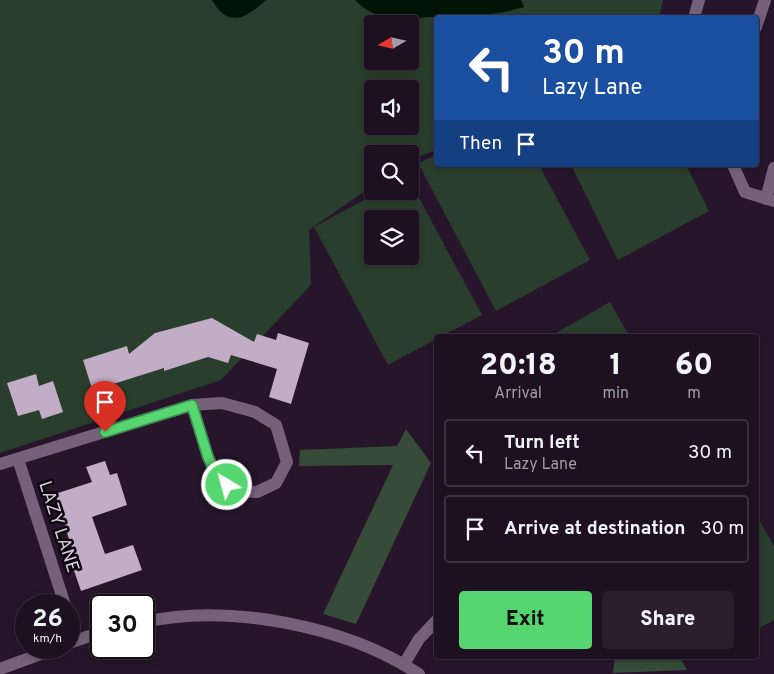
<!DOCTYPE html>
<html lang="en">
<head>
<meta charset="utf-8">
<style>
	:root { --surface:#1d1020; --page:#2a1e2d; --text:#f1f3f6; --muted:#a09da5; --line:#3b303e; --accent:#56d671 }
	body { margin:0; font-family:Overpass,sans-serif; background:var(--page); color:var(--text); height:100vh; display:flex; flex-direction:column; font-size:19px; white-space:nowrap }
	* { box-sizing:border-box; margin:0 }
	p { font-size:16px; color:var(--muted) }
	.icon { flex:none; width:28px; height:28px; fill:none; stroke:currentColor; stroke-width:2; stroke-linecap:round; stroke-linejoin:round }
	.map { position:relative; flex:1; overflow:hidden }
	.side { position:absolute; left:434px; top:334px; width:325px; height:325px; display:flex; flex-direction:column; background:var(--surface); border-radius:5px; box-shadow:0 2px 8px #0003,0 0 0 1px var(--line) }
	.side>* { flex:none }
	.top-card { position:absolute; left:434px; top:15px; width:325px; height:152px; border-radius:5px; box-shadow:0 2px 8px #0003,0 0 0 1px var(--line); background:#1a4fa0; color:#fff; overflow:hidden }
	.needle { width:32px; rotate:261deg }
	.fabs { position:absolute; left:364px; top:15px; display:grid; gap:10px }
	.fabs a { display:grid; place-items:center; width:55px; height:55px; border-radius:5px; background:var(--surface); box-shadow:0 2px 8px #0003,0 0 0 1px var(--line); font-size:25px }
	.speed { position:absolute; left:15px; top:594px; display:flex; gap:10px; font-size:25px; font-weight:700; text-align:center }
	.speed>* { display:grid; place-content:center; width:65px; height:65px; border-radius:50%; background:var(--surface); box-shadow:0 2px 8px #0003,0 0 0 1px var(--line); line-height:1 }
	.speed small { font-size:12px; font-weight:400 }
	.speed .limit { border:2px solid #111; border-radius:8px; background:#fff; color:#111 }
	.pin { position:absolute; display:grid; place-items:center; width:42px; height:42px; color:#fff; margin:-51px -21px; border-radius:50% 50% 50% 0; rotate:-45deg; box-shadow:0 0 5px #0007 }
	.pin .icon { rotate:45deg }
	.me { position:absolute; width:55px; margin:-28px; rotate:323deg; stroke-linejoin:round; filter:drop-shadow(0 0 4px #0008) }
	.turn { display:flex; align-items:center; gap:18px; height:105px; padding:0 25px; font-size:22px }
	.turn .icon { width:65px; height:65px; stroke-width:2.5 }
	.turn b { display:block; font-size:35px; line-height:42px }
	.then { display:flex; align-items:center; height:48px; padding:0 25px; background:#0003; gap:10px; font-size:19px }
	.eta { display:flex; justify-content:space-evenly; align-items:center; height:85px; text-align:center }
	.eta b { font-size:30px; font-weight:800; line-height:35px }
	.button { display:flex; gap:10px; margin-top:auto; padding:10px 25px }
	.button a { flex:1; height:58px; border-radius:5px; background:var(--accent); color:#111; font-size:20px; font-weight:800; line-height:58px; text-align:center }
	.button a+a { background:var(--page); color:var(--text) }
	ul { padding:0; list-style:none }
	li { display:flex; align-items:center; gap:15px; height:68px; margin:0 10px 8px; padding:0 15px; border:2px solid var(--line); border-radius:5px }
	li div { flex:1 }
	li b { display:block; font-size:19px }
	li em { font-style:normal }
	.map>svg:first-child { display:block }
</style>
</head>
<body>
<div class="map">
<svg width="774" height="674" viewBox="0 0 774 674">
	<rect width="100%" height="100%" fill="#27152b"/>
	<!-- green -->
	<path fill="#2a3e2d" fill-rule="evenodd" d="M0,0H663L659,17L436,18V150L410,160V154H372V186L309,230L311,285L221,380L0,453ZM372,24H410V61H372ZM372,89H410V126H372Z
		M436,155V165H539L590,260L496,311L418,163Z
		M571,165H686L709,211L618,260Z
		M410,181L482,315L442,336H436V339L388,365L314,227L381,191H410ZM372,219H410V256H372Z
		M610,302L629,336H551Z
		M756,514L774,546V620L756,630Z"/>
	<!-- forest -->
	<path fill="#364b38" d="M406,429L431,463L356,624L323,614L393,465L299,466L300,450L397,446Z
		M615,656H679L687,670L613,673Z"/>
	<!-- water -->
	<path fill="#021405" d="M212,0H266C246,18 228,29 212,0Z
		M355,0H521L524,7C493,17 462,16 429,17C416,18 405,22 391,19C377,16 365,11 355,0Z"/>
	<!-- building -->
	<path fill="#c1adc6" d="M212,318L254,342L257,334L276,340L278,333L309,343L291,404L269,397L277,369L231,355L228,363L208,357L164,371V368L110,385L111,389L94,395L83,360L127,346L129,354L155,333Z
		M36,374L39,386L53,381L63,412L42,419L39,410L18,416L7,383Z
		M105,461L110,475L117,473L127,505L92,517L105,554L133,545L142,570L81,591L69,556L74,554L67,533H68L55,494L92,482L86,467Z"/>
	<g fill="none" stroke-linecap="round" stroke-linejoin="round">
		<!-- minor -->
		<path stroke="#76617a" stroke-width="12" d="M694,18L699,0
			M756,27L765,0
			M733,165L745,192L774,201
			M766,199L774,168
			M222,403L255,412L276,425L287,462L276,483L257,492L236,491L218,479L208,457L192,405Z
			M18,459L65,605
			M0,464L192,405
			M69,617L76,640
			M144,622C229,603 346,626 419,674
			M69,643L101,632
			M404,664L419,639L436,621
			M0,669L57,648"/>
	</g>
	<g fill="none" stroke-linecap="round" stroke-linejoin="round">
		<!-- route casing -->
		<g stroke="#388b49" stroke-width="12">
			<path id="route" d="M105,432L192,405L208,457L218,479L227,485"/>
		</g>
		<!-- route -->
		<use href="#route" stroke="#56d671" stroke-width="9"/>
	</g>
	<g text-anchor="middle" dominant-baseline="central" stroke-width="5" stroke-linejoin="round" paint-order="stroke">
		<!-- street labels -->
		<g font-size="18" fill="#dacedd" stroke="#0c050d">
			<text transform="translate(58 527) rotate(72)">LAZY LANE</text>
		</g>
	</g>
</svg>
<div class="fabs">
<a><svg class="needle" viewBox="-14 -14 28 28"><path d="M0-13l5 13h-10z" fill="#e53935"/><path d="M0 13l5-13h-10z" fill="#a09da5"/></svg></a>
<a><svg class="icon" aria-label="sound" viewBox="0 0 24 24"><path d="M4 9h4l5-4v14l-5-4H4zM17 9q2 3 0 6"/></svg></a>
<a><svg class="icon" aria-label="search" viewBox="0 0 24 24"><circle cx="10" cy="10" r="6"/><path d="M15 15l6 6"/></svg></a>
<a><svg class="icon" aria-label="layers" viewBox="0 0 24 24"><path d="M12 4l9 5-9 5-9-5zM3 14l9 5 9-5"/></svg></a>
</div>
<div class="speed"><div>26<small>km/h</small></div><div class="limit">30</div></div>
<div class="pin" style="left:105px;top:432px;background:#d93025"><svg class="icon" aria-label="arrive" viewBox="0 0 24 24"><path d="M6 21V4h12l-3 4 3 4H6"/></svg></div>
<svg class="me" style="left:227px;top:485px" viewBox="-20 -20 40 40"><circle r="17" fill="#56d671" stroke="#fff" stroke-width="3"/><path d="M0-11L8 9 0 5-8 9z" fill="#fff"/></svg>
<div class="top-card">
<div class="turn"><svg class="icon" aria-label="left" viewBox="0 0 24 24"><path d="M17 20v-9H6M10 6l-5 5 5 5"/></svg><div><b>30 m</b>Lazy Lane</div></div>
<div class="then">Then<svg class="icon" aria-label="arrive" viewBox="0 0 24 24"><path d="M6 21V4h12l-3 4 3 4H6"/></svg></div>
</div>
<section class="side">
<div class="eta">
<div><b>20:18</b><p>Arrival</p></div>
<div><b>1</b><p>min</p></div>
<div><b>60</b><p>m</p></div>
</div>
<ul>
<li><svg class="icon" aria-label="left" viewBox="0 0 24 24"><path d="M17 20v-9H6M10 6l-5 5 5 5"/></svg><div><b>Turn left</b><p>Lazy Lane</p></div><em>30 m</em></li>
<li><svg class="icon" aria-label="arrive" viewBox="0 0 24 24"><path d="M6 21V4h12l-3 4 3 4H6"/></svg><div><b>Arrive at destination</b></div><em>30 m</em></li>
</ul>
<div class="button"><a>Exit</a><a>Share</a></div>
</section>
</div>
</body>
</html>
